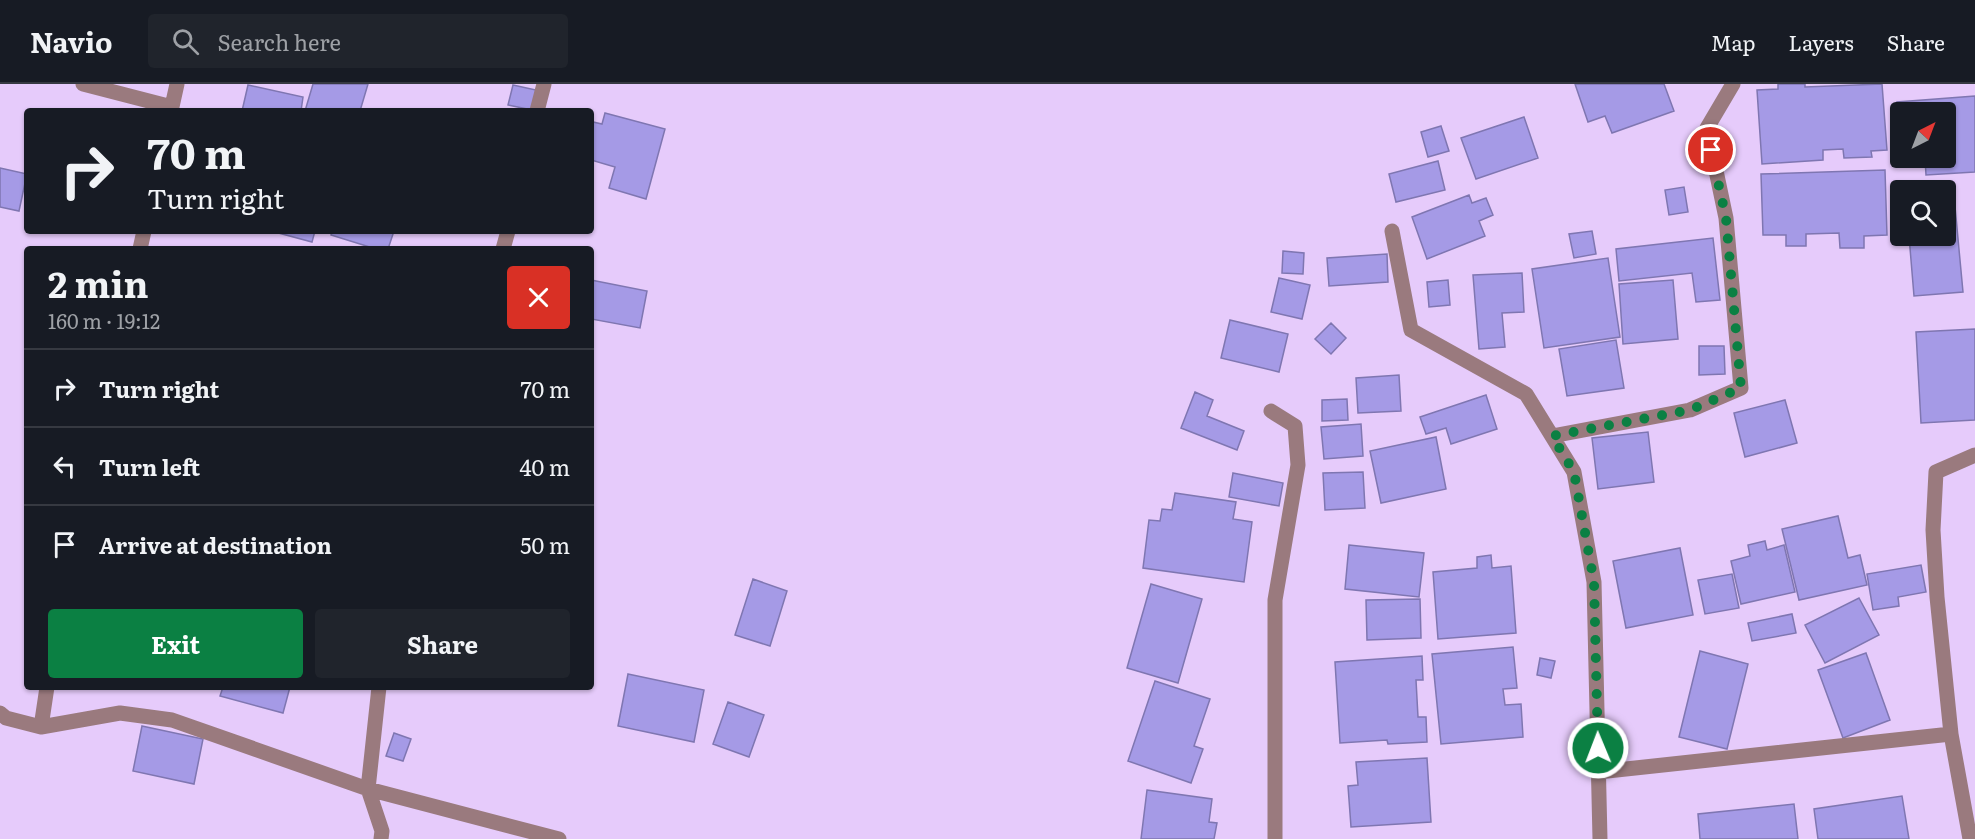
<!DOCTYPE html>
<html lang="en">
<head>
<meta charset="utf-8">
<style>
	:root { --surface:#171b24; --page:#20242c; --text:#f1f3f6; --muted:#9ea1a6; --line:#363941; --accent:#0b8043 }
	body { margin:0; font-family:Literata,serif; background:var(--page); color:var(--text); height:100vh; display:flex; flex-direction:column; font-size:22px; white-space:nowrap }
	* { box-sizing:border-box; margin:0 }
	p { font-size:20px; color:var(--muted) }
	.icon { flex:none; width:33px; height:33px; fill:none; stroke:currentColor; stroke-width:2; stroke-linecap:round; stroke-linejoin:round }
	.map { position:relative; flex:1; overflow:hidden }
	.sheet { position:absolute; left:24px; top:162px; width:570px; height:444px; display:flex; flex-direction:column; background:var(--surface); border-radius:6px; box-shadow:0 2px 4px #0004 }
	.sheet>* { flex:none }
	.hud { position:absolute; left:24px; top:24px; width:570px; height:126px; border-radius:6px; box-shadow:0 2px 4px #0004; background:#171b24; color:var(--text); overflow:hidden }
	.needle { width:39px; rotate:42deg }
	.tools { position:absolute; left:1890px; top:18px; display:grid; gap:12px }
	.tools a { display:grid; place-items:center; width:66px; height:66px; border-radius:6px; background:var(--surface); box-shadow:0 2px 4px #0004; font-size:30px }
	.pin { position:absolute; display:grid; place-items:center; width:51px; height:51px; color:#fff; margin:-26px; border:3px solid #fff; border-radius:50%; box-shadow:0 2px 6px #0007 }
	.me { position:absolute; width:66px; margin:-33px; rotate:359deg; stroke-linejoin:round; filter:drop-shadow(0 0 4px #0008) }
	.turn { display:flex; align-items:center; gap:21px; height:126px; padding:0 24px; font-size:27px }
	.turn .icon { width:78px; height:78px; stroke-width:2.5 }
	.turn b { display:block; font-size:42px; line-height:51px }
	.round { display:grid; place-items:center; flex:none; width:63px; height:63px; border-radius:6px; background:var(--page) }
	.overview { display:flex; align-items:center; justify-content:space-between; height:102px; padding:0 24px }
	h1 { font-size:36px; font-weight:700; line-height:45px }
	.primary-button { display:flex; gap:12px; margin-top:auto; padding:12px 24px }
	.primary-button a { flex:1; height:69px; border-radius:6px; background:var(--accent); color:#fff; font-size:24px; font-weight:700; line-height:69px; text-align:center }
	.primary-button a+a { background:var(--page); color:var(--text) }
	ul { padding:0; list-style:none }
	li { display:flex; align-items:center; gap:18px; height:78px; padding:0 24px; border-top:2px solid var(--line) }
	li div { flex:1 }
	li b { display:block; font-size:22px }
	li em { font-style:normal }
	header { display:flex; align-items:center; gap:36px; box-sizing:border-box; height:84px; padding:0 30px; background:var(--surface); border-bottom:2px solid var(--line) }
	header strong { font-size:28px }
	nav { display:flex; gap:33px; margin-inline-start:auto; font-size:21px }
	.search { width:420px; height:54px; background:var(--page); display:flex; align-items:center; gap:15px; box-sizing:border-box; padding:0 21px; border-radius:6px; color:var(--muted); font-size:22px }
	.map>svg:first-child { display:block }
</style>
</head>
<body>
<header>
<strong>Navio</strong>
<div class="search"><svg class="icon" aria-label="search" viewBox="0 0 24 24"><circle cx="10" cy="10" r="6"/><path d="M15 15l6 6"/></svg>Search here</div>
<nav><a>Map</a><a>Layers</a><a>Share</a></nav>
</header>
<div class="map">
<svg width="1975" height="755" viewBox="0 0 1975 755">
	<rect width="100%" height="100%" fill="#e6cbfb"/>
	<!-- building -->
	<path fill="#a59ae6" stroke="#7f76b1" stroke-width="1.5" d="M313,0H368L360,27H305Z
		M1575,0H1664L1674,27L1612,49L1605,32L1588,38Z
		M1778,0H1805V3L1882,0L1887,66L1871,67L1872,73L1844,74L1843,65L1823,66V76L1762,80L1757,6L1778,5Z
		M248,1L303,13L301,27H242Z
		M513,1L536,6L532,26L508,21Z
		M1975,12V88L1926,91L1925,74H1946V28H1900V59L1897,18Z
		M605,29L665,45L646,115L609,104L615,83L591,76V46L593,38L602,40Z
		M1524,33L1538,74L1476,95L1461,54Z
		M1441,42L1449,67L1428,73L1421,48Z
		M1438,77L1445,106L1396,118L1389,90Z
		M0,84L27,90L19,127L0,123Z
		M1885,86L1887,151L1864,152V164H1840L1839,149L1806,150V162H1786V151H1763L1761,90Z
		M1684,103L1688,128L1669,131L1665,106Z
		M1469,111L1472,119L1486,114L1493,131L1479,137L1485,152L1427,175L1412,133Z
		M1954,112L1963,208L1914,212L1909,152H1946V113Z
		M271,147H315L312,158Z
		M332,147H394L388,165H376L331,151Z
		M1592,147L1596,170L1574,174L1569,150Z
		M1713,154L1720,216L1696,218L1692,189L1619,197L1616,165Z
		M1283,167L1304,169L1303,190L1282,189Z
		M1387,170L1388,198L1329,202L1327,174Z
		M1608,174L1620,253L1544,264L1532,185Z
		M1522,189L1524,228L1502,229L1505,263L1479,265L1473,191Z
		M1279,194L1310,201L1302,235L1271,228Z
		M591,196L647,207L640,244L591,235Z
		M1448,196L1450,221L1429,223L1427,198Z
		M1673,196L1678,255L1623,260L1619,200Z
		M1230,236L1288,250L1279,288L1221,274Z
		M1331,239L1346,254L1331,270L1315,255Z
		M1975,245V336L1921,339L1916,248Z
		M1616,256L1624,304L1567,312L1559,265Z
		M1699,262H1724L1725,290L1699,291Z
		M1399,291L1401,327L1358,329L1356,294Z
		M1195,308L1213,316L1207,332L1244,347L1237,366L1181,344Z
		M1486,311L1497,345L1451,360L1446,344L1426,350L1420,333Z
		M1347,315L1348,336L1322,337V316Z
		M1785,316L1797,359L1745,373L1734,329Z
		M1361,340L1363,372L1324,375L1321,343Z
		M1648,348L1654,398L1598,405L1592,354Z
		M1436,353L1446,405L1381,419L1370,367Z
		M1363,388L1365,424L1325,426L1323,389Z
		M1233,389L1283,399L1279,422L1229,413Z
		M1175,409L1236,418L1233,435L1252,438L1244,498L1143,484L1149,436L1160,437L1162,425L1172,426Z
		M1838,432L1848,474L1860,471L1867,501L1799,516L1782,445Z
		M1765,457L1767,466L1784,461L1795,508L1741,520L1731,477L1750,472L1748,461Z
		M1349,461L1424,469L1419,513L1345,505Z
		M1680,464L1693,531L1626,544L1613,477Z
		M1491,471L1492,484L1511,482L1516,549L1438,555L1433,488L1477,484V473Z
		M1921,481L1926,508L1898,513L1899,522L1873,526L1867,490Z
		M1732,490L1739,524L1705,530L1698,496Z
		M753,495L787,507L770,562L735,551Z
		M1151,500L1202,515L1178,599L1127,584Z
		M1859,514L1879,551L1825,579L1805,541Z
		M1420,515L1421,554L1367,556L1366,516Z
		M1792,530L1796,549L1752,557L1748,539Z
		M1513,563L1517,604L1503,605L1505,621L1521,620L1523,653L1441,660L1432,570Z
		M1700,567L1748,580L1727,665L1679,653Z
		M1866,569L1890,636L1843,654L1818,586Z
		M1422,572L1423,596H1416L1418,633H1426L1427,658L1388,660L1387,656L1340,659L1335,578Z
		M1540,574L1555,577L1551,594L1537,591Z
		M628,590L704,606L694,658L618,642Z
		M1155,597L1210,615L1194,662L1203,665L1191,699L1128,677Z
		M223,603H290L283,629L220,612Z
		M728,618L764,631L749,673L713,660Z
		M142,642L203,655L194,700L133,687Z
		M394,649L411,655L403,677L386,672Z
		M1427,674L1431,738L1351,743L1348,702L1358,701L1356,678Z
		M1147,706L1212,715L1209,738L1217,739L1214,755H1141Z
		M1902,712L1909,755H1818L1814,725Z
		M1794,720L1798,755H1700L1698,730Z"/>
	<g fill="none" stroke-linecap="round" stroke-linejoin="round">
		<!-- street -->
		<path stroke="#9a7a7e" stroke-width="15" d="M83,0L172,23
			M171,27L177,0
			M537,27L544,0
			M1392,147L1411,246L1526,310L1574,388L1594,498L1600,755
			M140,165L144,147
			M503,165L508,147
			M1271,327L1295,342L1298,381L1275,516V755
			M1552,352L1690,326L1741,304L1726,134L1707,44L1733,0
			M379,603L368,705L382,747L381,755
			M0,629L6,634L41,643L120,629L172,636L368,705L559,755
			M41,643L47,603
			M1598,688L1951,650
			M1970,755L1951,650L1937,513L1933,446L1936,388L1975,371"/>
	</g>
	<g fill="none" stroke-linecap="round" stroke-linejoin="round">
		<!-- route -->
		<path stroke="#0b8043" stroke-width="10" stroke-dasharray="0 18" d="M1598,664L1594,498L1574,388L1552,352L1690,326L1741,304L1726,134L1711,66"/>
	</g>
</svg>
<div class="tools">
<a><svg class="needle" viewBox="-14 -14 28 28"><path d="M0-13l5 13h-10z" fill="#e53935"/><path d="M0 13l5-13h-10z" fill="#9ea1a6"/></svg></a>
<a><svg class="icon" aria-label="search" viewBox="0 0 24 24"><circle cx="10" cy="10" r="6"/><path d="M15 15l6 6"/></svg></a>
</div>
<div class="pin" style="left:1711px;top:66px;background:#d93025"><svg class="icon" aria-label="arrive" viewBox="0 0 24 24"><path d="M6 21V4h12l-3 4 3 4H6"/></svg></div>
<svg class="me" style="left:1598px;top:664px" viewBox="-20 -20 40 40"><circle r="17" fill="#0b8043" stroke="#fff" stroke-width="3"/><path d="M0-11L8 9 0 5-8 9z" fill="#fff"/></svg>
<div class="hud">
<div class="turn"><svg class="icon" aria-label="right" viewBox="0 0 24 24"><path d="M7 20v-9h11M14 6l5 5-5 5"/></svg><div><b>70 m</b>Turn right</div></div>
</div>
<section class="sheet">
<div class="overview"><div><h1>2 min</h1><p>160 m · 19:12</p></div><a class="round" style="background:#d93025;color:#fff"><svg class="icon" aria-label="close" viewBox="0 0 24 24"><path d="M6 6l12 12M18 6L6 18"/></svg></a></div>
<ul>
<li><svg class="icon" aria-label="right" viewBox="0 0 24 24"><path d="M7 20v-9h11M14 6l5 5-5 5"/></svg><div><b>Turn right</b></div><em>70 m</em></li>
<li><svg class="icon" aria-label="left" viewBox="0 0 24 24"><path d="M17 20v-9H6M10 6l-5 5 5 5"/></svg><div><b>Turn left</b></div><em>40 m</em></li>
<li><svg class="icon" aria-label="arrive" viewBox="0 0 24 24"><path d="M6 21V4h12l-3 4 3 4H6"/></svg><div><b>Arrive at destination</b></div><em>50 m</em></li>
</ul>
<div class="primary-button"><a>Exit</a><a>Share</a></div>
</section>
</div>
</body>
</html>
